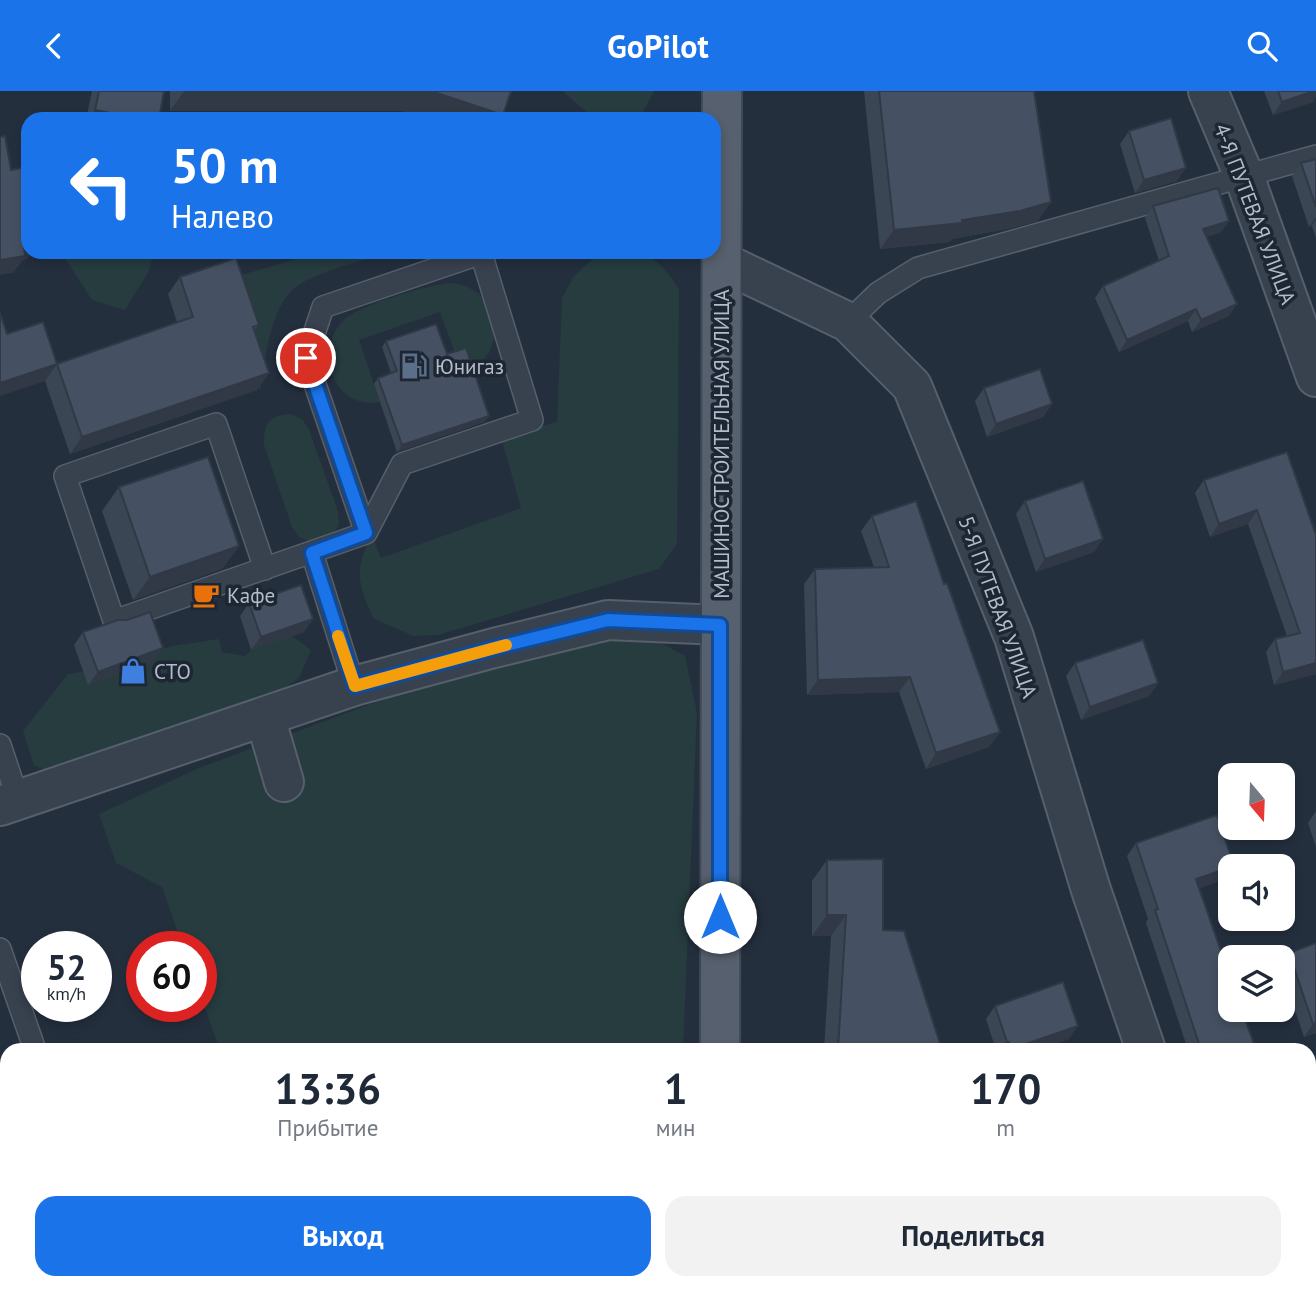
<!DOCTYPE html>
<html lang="ru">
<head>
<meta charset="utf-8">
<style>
	:root { --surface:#fff; --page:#f2f2f3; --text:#1f2937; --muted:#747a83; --accent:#1a73e8 }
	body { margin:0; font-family:"PT Sans",sans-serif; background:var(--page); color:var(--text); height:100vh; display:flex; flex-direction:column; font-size:26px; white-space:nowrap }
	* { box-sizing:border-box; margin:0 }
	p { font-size:23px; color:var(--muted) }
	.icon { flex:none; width:38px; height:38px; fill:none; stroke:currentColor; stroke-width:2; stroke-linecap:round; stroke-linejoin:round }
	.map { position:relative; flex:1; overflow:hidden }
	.drawer { position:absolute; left:0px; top:952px; width:1316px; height:247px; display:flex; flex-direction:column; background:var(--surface); border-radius:21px 21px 0 0; box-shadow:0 4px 10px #0003 }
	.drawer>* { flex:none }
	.top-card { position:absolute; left:21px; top:21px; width:700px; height:147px; border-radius:21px; box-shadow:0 4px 10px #0003; background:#1a73e8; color:#fff; overflow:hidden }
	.needle { width:46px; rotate:161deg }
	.buttons { position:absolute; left:1218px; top:672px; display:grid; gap:14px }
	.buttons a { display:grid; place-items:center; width:77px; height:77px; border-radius:14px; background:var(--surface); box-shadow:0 4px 10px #0003; font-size:35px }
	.speed { position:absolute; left:21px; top:840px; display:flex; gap:14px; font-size:35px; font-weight:700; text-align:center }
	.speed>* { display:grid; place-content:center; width:91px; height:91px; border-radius:50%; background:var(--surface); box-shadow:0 4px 10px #0003; line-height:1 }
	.speed small { font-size:18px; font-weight:400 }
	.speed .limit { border:10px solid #d22; background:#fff; color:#111 }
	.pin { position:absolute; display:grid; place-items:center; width:60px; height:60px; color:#fff; margin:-30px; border:4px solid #fff; border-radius:50%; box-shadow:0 2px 7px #0007 }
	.me { position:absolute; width:77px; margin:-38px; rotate:0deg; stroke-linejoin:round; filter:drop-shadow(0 0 5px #0008) }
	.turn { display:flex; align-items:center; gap:24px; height:147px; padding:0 35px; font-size:32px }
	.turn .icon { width:91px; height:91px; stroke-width:2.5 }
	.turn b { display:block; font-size:49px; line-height:60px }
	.eta { display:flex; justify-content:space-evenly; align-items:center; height:119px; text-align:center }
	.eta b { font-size:42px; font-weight:800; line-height:49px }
	.button { display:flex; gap:14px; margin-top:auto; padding:14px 35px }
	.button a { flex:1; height:80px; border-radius:21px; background:var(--accent); color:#fff; font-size:28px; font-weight:800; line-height:80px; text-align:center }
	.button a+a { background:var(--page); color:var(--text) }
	header { display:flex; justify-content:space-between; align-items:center; height:91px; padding:0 35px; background:var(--accent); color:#fff; font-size:32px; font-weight:800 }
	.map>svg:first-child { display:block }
</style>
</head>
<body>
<header><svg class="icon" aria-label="back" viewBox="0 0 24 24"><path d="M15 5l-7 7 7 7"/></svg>GoPilot<svg class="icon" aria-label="search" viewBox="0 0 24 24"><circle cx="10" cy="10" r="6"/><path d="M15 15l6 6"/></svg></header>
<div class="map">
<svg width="1316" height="1198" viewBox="0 0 1316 1198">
	<rect width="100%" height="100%" fill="#242f3e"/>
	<!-- green -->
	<path fill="#263c3f" d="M562,0H654L639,28H595Z
		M61,161H154L149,180L125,219L92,209Z
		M321,161H391C366,169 309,182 291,200C270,222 264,272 260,301L231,187Z
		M609,161C648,161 657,164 679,198L677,453L659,478L438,544L413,545L373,527C357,491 354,479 372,444L381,467L521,417L501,346L557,331L562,207L574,185L593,168Z
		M448,192C453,192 460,193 465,195C506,211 503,263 468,283L456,265L440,221L359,249L380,311C334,320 313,260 343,230C358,214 426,195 448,192Z
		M291,323L303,329L309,339L338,420L339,433L333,444L310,451L299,446L292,436L264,354C263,333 270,324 291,323Z
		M639,540L685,565L697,622L683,959H220L201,906V856H183L162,796L116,772L99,723L199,677L384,608L461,583Z
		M292,545L311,559L299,587L267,610L54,683L34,674L23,640L68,583L105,577L172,555L219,548L222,561L245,565L262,548Z
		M303,1192H682V1198H285Z"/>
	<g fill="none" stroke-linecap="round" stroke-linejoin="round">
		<!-- lane casing -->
		<g stroke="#565f6c" stroke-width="24">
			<path id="lane" d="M848,231L878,202L918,177L1316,65
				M366,442L306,267L323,216L485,161
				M312,462L354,595
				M265,478L216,333L65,385L114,530L366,442L402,373L532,329L481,162
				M0,654L18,708
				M0,858L35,959
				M0,1078L7,1076
				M115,1192L117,1198"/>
		</g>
		<!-- street casing -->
		<g stroke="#565f6c" stroke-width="42">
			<path id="street" d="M1208,0L1244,85L1316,286
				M722,171L848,231L912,295L1014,546L1091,799L1146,959
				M265,626L284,691
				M0,715L354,595L494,557L608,529L720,534
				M1227,1192L1229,1198"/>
		</g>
		<!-- primary casing -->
		<g stroke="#414a57" stroke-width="42">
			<path id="primary" d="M720,959L722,0
				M719,1198V1192"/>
		</g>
		<!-- lane -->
		<use href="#lane" stroke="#38414e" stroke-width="21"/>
		<!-- street -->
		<use href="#street" stroke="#38414e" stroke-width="38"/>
		<!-- primary -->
		<use href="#primary" stroke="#56606e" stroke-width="38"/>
	</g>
	<!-- wall -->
	<path fill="#3b4654" d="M92,0H164L159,28H86Z
		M170,0H511L503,24L500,28H428L402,20H170Z
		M864,0H1034L1038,130L1007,138L952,148L949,151L880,158Z
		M1264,0H1316L1313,11L1273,24Z
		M1129,40L1177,90L1135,102L1120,53Z
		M1316,68V147L1312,135L1309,136L1292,85L1301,72Z
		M1153,115L1229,130L1221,141L1206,146L1229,225L1192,241L1188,230L1119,261L1095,207L1103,195L1159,170L1145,127Z
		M180,186L259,234L255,239L269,282L257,299L70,363L45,290L7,243L57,273L177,231L168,203Z
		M386,250L447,263L489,325L484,331L397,361L374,293L378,287L391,282L382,256Z
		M984,297L1052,313L1043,326L987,346L975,310Z
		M1204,389L1316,444V583L1274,594L1266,561L1275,548L1287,545L1248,433L1210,446L1195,402Z
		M119,396L239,455L222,478L133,509L102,420Z
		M1025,410L1103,448L1094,461L1036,481L1016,423Z
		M872,425L944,493L1000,641L989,656L926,678L899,601L807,604L804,493L815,478L874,476L861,440Z
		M249,512L304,541L251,559L240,525Z
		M83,541L154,570L88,594L74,554Z
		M1075,572L1158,592L1149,605L1081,629L1066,585Z
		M1316,720V756L1308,732Z
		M1136,752L1225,788L1199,797L1256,959H1188L1146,832L1148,828L1127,765Z
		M827,769L883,839L942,959H824L831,845H812V790Z
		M1316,852V942L1304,946L1283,884V870L1289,862Z
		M995,915L1069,948L1036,959H986L995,956L986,928Z
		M1279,1192H1309L1316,1198H1281Z"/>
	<!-- shaded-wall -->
	<path fill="#303945" d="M184,0H431L503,24L500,28H428L402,20H170Z
		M1316,0V6L1313,11L1273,24L1282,11Z
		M95,19L107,21L102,28H88Z
		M1186,77L1177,90L1135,102L1144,89Z
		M1051,111L1038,130L1007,138L952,148L949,151L880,158L894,139L962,129Z
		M1316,126V129L1312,135L1309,136Z
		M1229,130L1221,141L1194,150L1203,138Z
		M28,153V161H32L27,168L23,169L13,182L0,184V169L24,154Z
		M1237,213L1229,225L1192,241L1201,229Z
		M1196,218L1188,230L1119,261L1127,249Z
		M57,273L45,290L0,305V292Z
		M269,282L257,299L70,363L82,346Z
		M1052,313L1043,326L987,346L996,333Z
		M489,325L484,331L397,361L402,354Z
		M1257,419L1248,433L1210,446L1219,433Z
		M1103,448L1094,461L1036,481L1045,468Z
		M239,455L222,478L133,509L150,486Z
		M313,528L304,541L251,559L261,546Z
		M163,557L154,570L88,594L98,581Z
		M1316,572V583L1274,594L1283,581Z
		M910,586L899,601L807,604L818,589Z
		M1158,592L1149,605L1081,629L1090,616Z
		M1000,641L989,656L926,678L936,662Z
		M1230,776V780L1225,788L1186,801L1196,788Z
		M827,824H846L831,845H812Z
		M1316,932V942L1304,946L1313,933Z
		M1078,935L1069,948L1036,959H1009Z"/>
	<!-- building -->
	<path fill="#455162" stroke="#303945" stroke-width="2" d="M99,0H164L159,28H105L107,21L95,19Z
		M431,0H511L503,24Z
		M879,0H1034L1051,111L1020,120L962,129V132L894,139Z
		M1278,0H1314L1282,11Z
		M1171,27L1186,77L1144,89L1129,40Z
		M5,45L11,79L26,76L28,87V153L24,154L25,165L0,169V46Z
		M1316,68V116L1301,72Z
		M1218,97L1229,130L1203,138L1237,213L1201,229L1196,218L1127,249L1103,195L1169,165L1153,115Z
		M236,167L259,234L253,236L269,282L82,346L57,273L0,292V222L7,243L43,231L57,273L193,226L180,186Z
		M436,233L447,263L466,257L489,325L402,354L378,287L397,280L386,250Z
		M1040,278L1052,313L996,333L984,297Z
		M1287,361L1316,444V572L1283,581L1275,548L1300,542L1257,419L1219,433L1204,389Z
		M208,366L239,455L150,486L119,396Z
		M1083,390L1103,448L1045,468L1025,410Z
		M916,410L944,493L947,492L1000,641L936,662L910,586L818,589L815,478L889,476L872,425Z
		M301,494L313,528L261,546L249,512Z
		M150,521L163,557L98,581L83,541L118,529H127Z
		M1143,549L1158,592L1090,616L1075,572Z
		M1217,724L1234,775L1196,788L1230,886V919H1242L1256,959H1201L1155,819L1158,818L1136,752Z
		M883,768V839L904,840L942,959H838L846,824H827V769Z
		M1316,852V932L1313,933L1289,862Z
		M1063,891L1078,935L1011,958L1009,951H1007L995,915Z
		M1009,951L1012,959H986Z
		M1309,1087L1316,1107V1198H1294L1292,1192H1309Z
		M7,1104V1192H66L68,1198H0V1107Z
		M1168,1195L1170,1198H1159Z"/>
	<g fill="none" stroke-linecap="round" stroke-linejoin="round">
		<!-- route casing -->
		<g stroke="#114b97" stroke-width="18">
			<path id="route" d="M306,267L366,442L312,462L355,595L494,557L608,529L720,534V826"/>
		</g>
		<!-- route -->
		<use href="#route" stroke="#1a73e8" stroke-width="12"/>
		<!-- slow -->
		<path stroke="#f59e0b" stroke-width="12" d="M338,545L355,595L506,554"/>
	</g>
	<!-- icons -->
	<defs>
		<g id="fuel-bare" transform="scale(2.1)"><path d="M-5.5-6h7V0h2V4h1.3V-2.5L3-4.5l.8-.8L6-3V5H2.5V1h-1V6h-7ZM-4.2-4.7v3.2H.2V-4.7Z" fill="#5c6f8a" stroke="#1d2633" stroke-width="2.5" paint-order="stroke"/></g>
		<g id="cafe-bare" transform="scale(2.1)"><path d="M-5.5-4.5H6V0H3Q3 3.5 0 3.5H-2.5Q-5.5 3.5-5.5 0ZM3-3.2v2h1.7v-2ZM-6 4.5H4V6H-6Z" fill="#e8710a" stroke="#1d2633" stroke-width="2.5" paint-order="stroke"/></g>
		<g id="shop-bare" transform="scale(2.1)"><path d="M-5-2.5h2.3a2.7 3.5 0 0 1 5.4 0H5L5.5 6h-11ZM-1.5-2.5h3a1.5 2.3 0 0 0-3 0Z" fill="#3f7fe0" stroke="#1d2633" stroke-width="2.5" paint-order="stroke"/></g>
	</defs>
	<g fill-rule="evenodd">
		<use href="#fuel-bare" x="414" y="275"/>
		<use href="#cafe-bare" x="206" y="504"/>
		<use href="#shop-bare" x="133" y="580"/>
	</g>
	<g text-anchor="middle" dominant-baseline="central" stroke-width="7" stroke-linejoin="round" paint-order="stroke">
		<!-- street labels -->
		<g font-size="21" fill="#b4bcc9" stroke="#1d2633">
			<text transform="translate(1255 123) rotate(69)">4-Я ПУТЕВАЯ УЛИЦА</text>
			<text transform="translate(721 353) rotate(-90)">МАШИНОСТРОИТЕЛЬНАЯ УЛИЦА</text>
			<text transform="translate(998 516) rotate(70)">5-Я ПУТЕВАЯ УЛИЦА</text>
		</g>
		<!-- poi labels -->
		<g font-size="21" fill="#b4bcc9" stroke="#1d2633" text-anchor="start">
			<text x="435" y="275">Юнигаз</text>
			<text x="227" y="504">Кафе</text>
			<text x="154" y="580">СТО</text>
		</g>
	</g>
</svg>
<div class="buttons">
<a><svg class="needle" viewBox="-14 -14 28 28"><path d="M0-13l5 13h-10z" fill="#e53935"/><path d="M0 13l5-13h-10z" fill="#747a83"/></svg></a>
<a><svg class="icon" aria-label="sound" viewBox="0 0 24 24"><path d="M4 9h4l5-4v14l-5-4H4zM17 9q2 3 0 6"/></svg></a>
<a><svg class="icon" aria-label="layers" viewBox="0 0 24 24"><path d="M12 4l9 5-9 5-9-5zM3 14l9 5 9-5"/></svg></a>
</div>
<div class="speed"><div>52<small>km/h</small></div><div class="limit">60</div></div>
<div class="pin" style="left:306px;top:267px;background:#d93025"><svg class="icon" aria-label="arrive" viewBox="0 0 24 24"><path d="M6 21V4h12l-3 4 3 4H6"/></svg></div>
<svg class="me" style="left:720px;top:826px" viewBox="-20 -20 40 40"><circle r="19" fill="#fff"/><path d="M0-13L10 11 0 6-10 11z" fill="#1a73e8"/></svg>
<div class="top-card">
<div class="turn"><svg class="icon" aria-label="left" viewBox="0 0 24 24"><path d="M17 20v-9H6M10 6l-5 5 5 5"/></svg><div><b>50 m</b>Налево</div></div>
</div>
<section class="drawer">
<div class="eta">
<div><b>13:36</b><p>Прибытие</p></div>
<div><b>1</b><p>мин</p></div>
<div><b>170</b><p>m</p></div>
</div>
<div class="button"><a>Выход</a><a>Поделиться</a></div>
</section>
</div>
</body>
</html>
